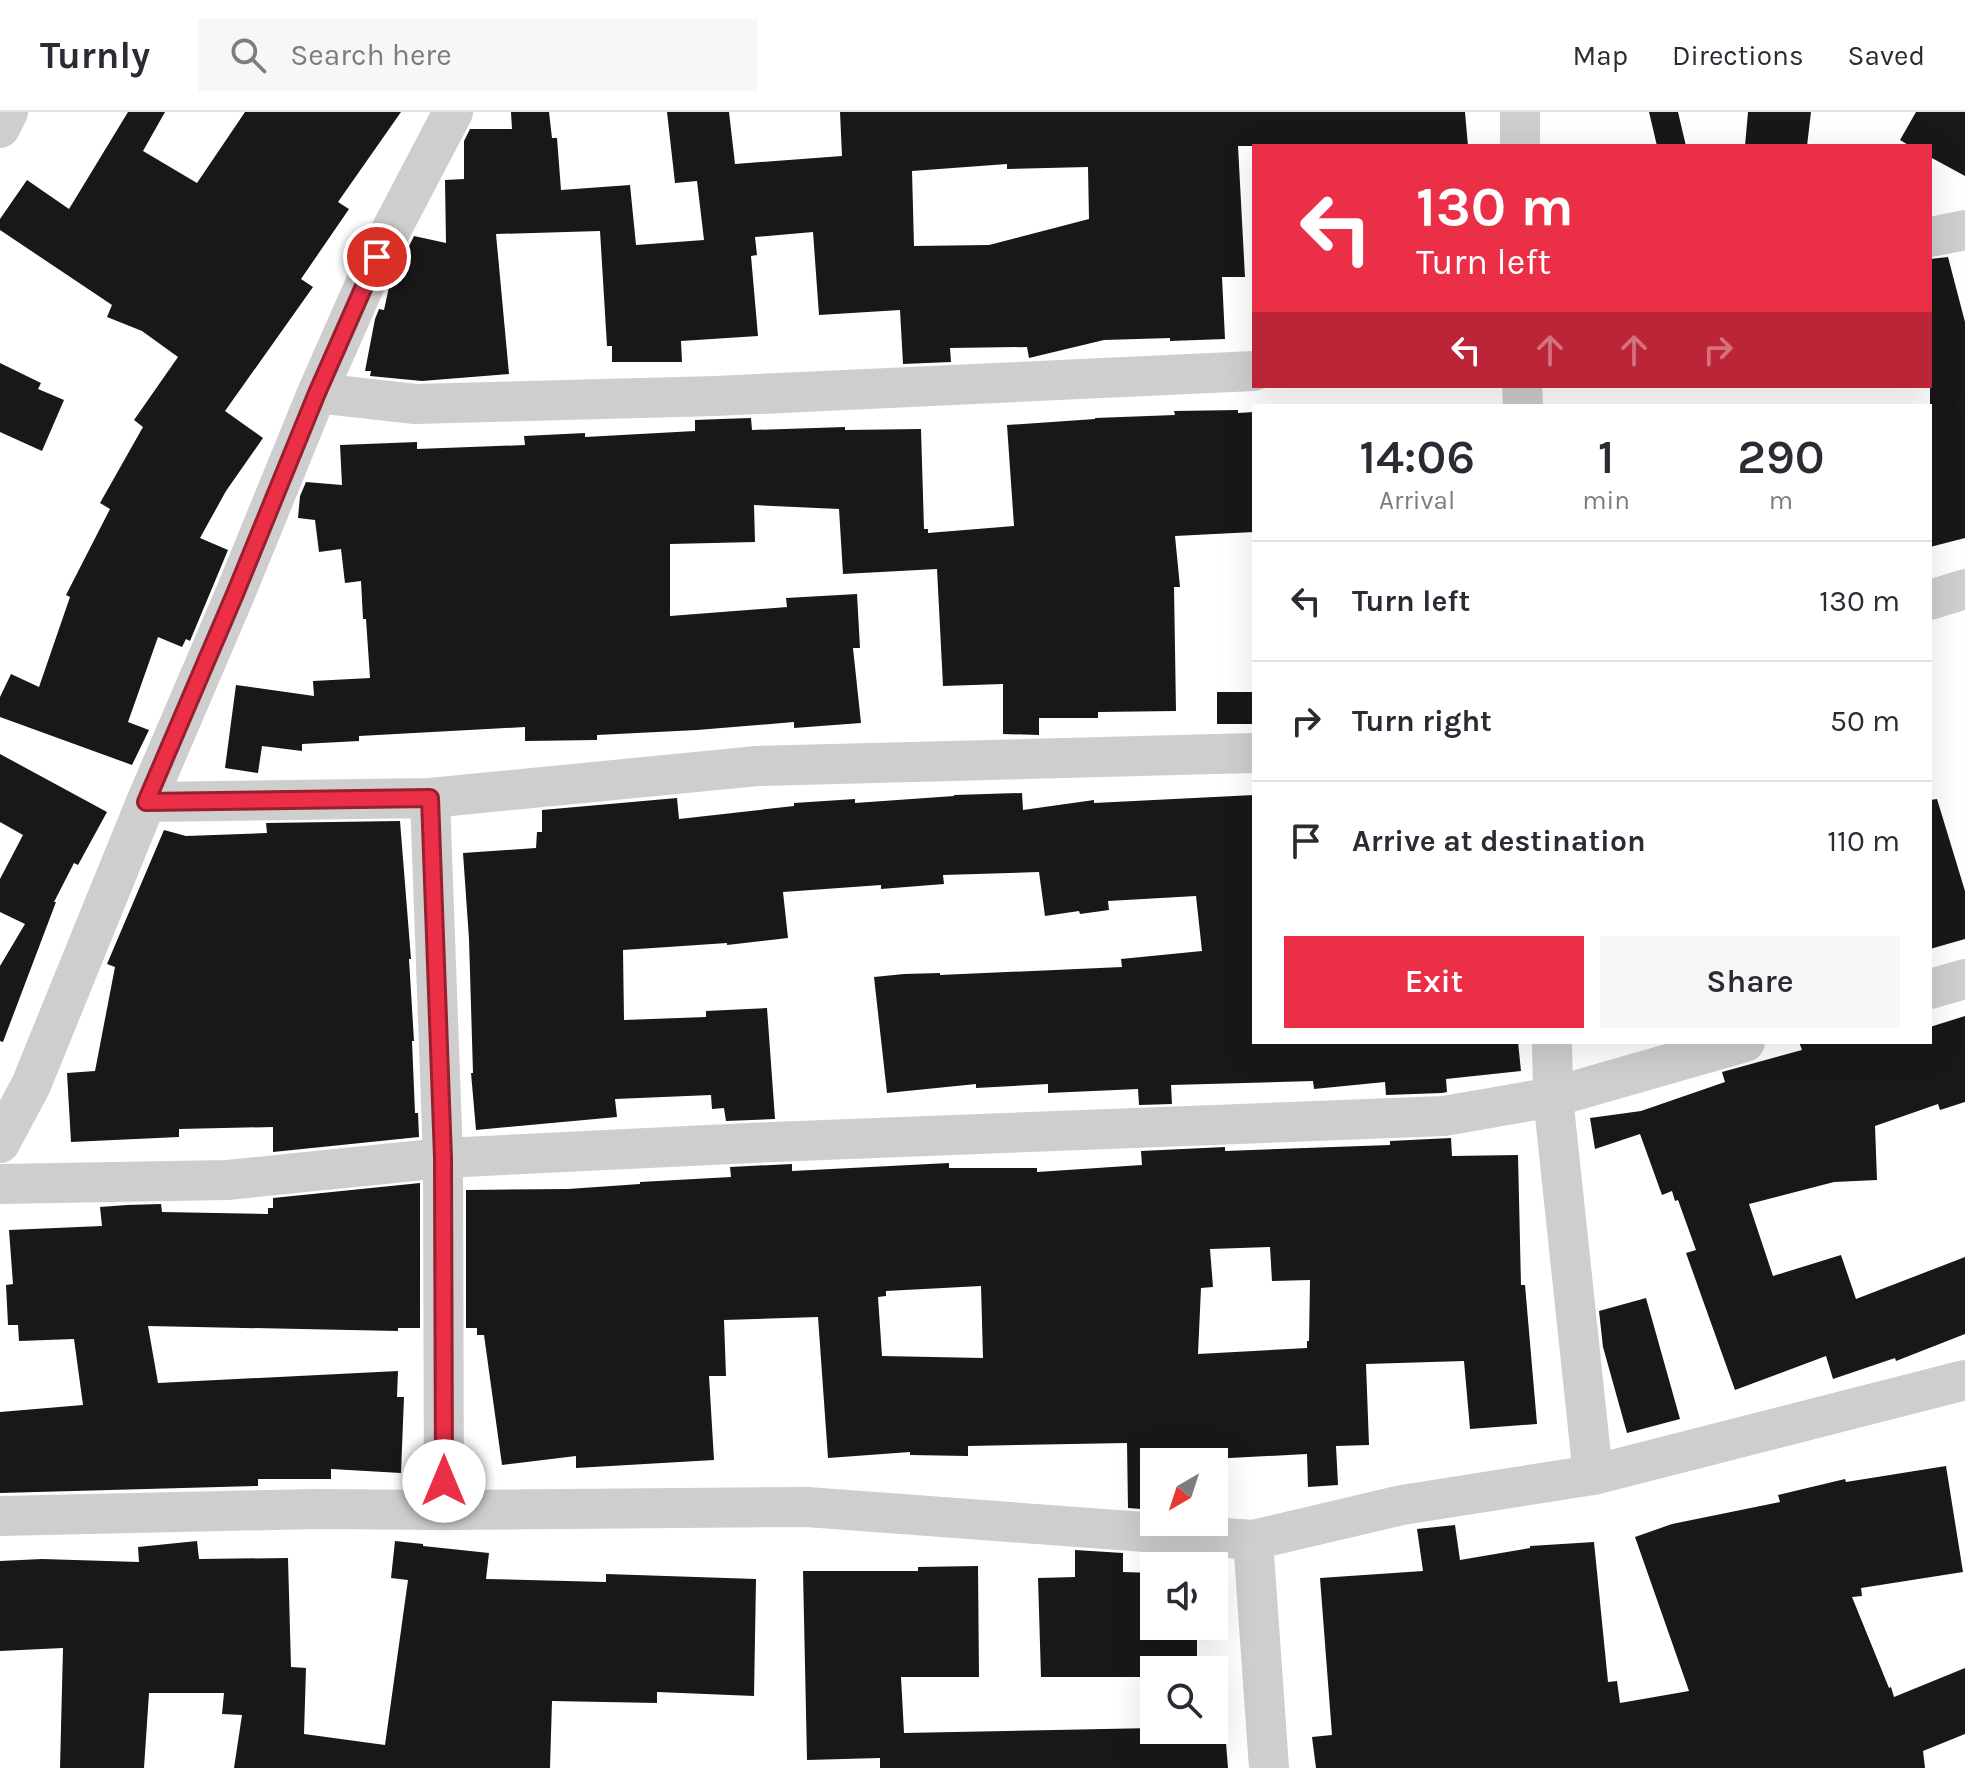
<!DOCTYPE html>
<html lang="en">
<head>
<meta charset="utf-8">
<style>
	:root { --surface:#fff; --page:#f7f7f7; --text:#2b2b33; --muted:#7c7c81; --line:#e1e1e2; --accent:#eb2f47 }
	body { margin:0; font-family:Karla,sans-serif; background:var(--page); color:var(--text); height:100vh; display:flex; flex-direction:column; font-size:30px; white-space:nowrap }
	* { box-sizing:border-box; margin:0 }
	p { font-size:26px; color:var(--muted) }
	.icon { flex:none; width:44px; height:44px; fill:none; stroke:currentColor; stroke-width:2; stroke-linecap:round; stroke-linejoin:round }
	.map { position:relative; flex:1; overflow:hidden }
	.side { position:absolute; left:1252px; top:292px; width:680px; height:640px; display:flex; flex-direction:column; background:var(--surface); border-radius:0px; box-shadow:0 8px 32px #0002 }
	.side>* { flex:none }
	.top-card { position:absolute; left:1252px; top:32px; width:680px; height:244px; border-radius:0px; box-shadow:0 8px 32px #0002; background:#eb2f47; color:#fff; overflow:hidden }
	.needle { width:52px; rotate:219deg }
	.buttons { position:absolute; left:1140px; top:1336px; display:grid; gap:16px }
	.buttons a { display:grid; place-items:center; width:88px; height:88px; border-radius:0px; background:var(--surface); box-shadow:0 8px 32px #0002; font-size:40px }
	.pin { position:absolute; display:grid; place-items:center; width:68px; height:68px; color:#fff; margin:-34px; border:4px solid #fff; border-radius:50%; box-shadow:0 2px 8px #0007 }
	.me { position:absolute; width:88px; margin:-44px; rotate:0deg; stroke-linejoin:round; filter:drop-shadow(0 0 6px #0008) }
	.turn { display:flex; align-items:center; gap:28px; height:168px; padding:0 32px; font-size:36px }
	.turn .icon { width:104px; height:104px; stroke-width:2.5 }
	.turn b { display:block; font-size:56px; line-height:68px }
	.lanes { display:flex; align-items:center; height:76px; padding:0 32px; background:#0003; justify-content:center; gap:40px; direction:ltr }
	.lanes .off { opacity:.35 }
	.eta { display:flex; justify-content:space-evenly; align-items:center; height:136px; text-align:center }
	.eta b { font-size:48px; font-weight:600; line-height:56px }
	.action { display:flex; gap:16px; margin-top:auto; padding:16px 32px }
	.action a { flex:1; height:92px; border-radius:0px; background:var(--accent); color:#fff; font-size:32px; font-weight:600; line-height:92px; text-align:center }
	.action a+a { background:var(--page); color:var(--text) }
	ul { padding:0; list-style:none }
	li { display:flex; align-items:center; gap:24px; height:120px; padding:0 32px; border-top:2px solid var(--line) }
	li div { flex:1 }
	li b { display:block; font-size:30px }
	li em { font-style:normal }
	header { display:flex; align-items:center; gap:48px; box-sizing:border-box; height:112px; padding:0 40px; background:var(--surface); border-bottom:2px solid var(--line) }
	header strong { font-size:38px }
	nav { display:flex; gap:44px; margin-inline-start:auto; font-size:28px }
	.search { width:560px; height:72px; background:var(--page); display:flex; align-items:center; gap:20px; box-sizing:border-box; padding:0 28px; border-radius:0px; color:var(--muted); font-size:30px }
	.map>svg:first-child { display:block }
</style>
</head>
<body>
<header>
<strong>Turnly</strong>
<div class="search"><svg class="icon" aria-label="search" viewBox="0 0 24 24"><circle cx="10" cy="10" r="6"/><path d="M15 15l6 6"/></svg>Search here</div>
<nav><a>Map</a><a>Directions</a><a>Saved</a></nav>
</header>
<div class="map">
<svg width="1965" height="1656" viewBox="0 0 1965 1656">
	<rect width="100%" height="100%" fill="#fff"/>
	<!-- building -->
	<path fill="#181818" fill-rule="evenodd" d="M128,0H165L143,39L197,71L245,0H401L338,90L349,97L301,167L313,175L225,299L263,326L226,379L200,426L228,438L190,529L186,527L182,535L158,525L128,610L149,618L132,653L0,605V585L11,562L39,575L70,485L66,483L110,397L100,391L143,315L134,308L178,245L142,219L107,205L112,193L0,118V107L27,68L69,97Z
		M511,0H549L552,26H557L561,78L630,73L636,133L704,128L697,69L675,71L667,0H729L735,52L842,44L840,0H1465L1468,34H1238L1245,165H1222L1225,227L1170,229V226L1104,228L1029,246L1027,235L950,236L951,250L903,252L900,198L819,203L813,120L755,125L757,143L751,144L758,224L681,229L682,250H612V234H607L600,119L496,122L509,262L422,269L370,264L371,259H365L375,207L379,197L384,198L389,175L414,124L446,131L445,68L464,67V29L470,17H512ZM1007,52V57L1088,55L1089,107L989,133L914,134L912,59Z
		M1649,0H1678L1686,34H1657Z
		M1748,0H1811L1807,34H1745Z
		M1916,0H1965V64L1930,45V34H1910L1900,28Z
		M1948,145L1965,210V426L1930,435V147Z
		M0,251L41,271L38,277L64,288L42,339L0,320Z
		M1238,298V301L1254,300V420L1175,424L1180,475H1174L1176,599L1098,600V606H1039V623L1003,622V572L943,574L937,457L843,462L839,397L754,393L755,430L670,432V504L787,495L786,486L857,482L860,536H853L861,611L794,616V610L697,618L597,623V628L525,629V615L359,624V629L302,632V639L262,634L258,661L225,656L236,573L314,584L313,569L370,566L366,507H363L361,469L345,471L341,437L319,440L315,408L298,406L300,384L306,370L342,373L340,333L417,330V337L525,333L524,324L585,321V325L695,319V308L721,307L751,306L752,318L845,315V318L921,317L924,417H928V421L1014,414L1007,313L1095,307V306L1175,303L1174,299Z
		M1217,580H1254V612H1217Z
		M0,642L107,700L78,753L74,751L54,790H56L3,930L0,929V854L25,812L0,800V767L23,723L0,710Z
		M1022,681L1023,698L1094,688V691L1254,683V930H1518L1521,959L1446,967L1447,980L1442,981L1386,983L1385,970L1314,977L1313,969L1171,973L1172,992L1139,993L1138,977L1048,981V972L976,976V972L887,981L874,865L904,862L940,861V863L1122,855L1121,847L1202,839L1196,784L1108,789L1109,798L1080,802L1079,799L1045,804L1039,760L943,763L944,772L881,777V773L783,780L788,826L727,833V831L623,838L624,908L706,905V899L767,896L775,1007L726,1009L724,996L712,997L711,983L615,987L617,1005L476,1018L471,961H473L469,827L463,741L536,736L537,720H542V698L677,686L679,707L794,694V691L855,687V691L954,684V683Z
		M1937,687L1965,779V827L1930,837V688Z
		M400,709L411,847H409L414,929H412L415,1001H418L419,1025L273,1040V1015L179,1017V1025L71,1030L67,961L95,959L115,855L107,852L164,718L186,724L267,721L266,711Z
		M1965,904V990L1940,998L1938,992L1875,1014L1877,1068L1834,1070L1749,1092L1773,1164L1841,1143L1856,1187L1965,1145V1222L1896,1249L1895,1246L1833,1267L1826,1244L1735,1278L1686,1141L1696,1138L1678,1088L1675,1089L1672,1079L1662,1083L1640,1022L1595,1037L1590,1006L1641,999L1725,970L1722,960L1802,938L1799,930H1930V915Z
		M1451,1026L1452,1044L1518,1043L1521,1173H1525L1537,1312L1470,1317L1464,1249L1366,1252L1369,1333L1336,1334L1338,1373L1308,1375L1307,1342L1154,1350V1398L1128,1396L1127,1331L968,1334V1344L910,1343V1340L828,1346L818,1205L724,1208L726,1264H709L714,1348L576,1356V1344L502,1353L484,1223H477V1216H466V1078L568,1077L640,1072V1070L731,1065L730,1055L792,1052V1059L949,1051V1056H1037V1060L1142,1053L1141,1039L1225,1035V1039L1390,1033V1029ZM1270,1135L1272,1169L1310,1168L1309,1229H1307V1236L1198,1242L1201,1176L1213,1175L1210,1137ZM981,1174L983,1246L882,1244L878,1185L886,1184V1179Z
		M420,1071V1216H398V1219L148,1214L158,1271L398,1259L397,1285H404L401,1361L331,1357V1367H258V1374L0,1381V1300L83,1293L74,1227L19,1229L18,1213H8L6,1173L13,1172L9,1118L102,1114L100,1095L127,1093L161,1092L162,1100L268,1102V1096H273V1086Z
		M1646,1186L1680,1307L1627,1321L1603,1235L1599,1199Z
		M1946,1354L1963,1460L1861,1476L1862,1484L1852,1485L1889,1576L1891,1575L1894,1585L1965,1556V1622L1923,1639L1925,1656H1316L1312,1625L1332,1623L1320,1466L1423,1459L1417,1417L1455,1413L1460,1448L1530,1436V1434L1594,1430L1608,1570L1617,1569L1620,1591L1689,1579L1635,1425L1672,1412L1780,1390L1778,1383L1845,1367L1846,1370Z
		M197,1429L199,1447L288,1446L291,1555L306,1556L304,1622L385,1633L408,1468L391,1466L395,1429L423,1432V1434L489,1441L486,1467L606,1470V1462L756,1467L754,1584L657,1580V1591L552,1589L550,1656H234L242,1603L222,1602L224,1581H149L144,1656H60L63,1536L0,1539V1449L42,1447L139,1450L138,1435Z
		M1075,1438L1123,1441V1460L1154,1461V1514H1197V1558H1154V1565H1041L1038,1466L1075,1465Z
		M978,1454L979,1565H901L904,1621L1154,1616V1624L1225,1618L1228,1656H880V1646L807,1648L803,1459H918V1455Z"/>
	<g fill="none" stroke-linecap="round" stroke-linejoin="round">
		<!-- minor -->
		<path stroke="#cecece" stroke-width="40" d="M0,16L8,0
			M1520,34V0
			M1930,125L1965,118
			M1522,274L1523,294
			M317,281L415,292L716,284L1254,259
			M1930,488L1965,477
			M430,686L443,1046L444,1398
			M146,690L430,686L757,654L1254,641
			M1930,877L1965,867
			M1552,930L1553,985L1593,1363
			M0,1031L31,973L146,690L235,482L317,281L377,145L453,0
			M0,1072L227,1068L443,1046L772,1030L1444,1004L1553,985L1745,930
			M0,1404L316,1397L444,1398L807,1395L1253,1428L1402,1393L1593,1363L1965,1268
			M1253,1428L1269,1656"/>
	</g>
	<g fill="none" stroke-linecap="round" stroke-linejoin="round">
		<!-- route casing -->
		<g stroke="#991f2e" stroke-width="20">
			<path id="route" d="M377,145L317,281L235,482L146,690L430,686L443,1046L444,1369"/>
		</g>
		<!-- route -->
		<use href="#route" stroke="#eb2f47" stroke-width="14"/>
	</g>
</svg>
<div class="buttons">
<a><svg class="needle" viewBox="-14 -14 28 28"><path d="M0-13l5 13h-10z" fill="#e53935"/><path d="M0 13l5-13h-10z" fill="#7c7c81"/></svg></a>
<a><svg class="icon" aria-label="sound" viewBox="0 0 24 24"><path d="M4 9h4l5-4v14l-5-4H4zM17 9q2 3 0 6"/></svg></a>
<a><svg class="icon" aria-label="search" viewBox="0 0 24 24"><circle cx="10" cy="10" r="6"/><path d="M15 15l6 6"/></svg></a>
</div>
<div class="pin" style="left:377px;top:145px;background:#d93025"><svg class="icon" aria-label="arrive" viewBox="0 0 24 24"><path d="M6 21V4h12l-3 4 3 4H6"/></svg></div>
<svg class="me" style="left:444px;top:1369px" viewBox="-20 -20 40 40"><circle r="19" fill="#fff"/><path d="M0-13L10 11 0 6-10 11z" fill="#eb2f47"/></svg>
<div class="top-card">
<div class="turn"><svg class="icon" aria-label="left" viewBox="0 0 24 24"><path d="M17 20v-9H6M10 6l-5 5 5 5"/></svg><div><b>130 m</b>Turn left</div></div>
<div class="lanes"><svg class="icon" aria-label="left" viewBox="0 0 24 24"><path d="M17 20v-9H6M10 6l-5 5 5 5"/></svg><svg class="icon off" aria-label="ahead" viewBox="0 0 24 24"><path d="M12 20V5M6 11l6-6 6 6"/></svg><svg class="icon off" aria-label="ahead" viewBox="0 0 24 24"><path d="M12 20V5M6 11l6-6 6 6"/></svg><svg class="icon off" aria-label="right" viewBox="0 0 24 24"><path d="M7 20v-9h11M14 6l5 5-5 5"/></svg></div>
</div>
<section class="side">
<div class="eta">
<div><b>14:06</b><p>Arrival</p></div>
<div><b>1</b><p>min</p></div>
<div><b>290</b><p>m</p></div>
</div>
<ul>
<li><svg class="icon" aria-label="left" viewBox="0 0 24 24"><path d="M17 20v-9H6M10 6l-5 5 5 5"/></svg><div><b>Turn left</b></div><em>130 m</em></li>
<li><svg class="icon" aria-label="right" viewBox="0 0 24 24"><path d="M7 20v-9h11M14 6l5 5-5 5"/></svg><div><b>Turn right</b></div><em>50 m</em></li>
<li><svg class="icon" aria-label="arrive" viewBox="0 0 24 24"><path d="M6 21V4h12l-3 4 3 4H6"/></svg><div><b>Arrive at destination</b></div><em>110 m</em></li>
</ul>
<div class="action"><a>Exit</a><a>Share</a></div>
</section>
</div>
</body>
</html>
